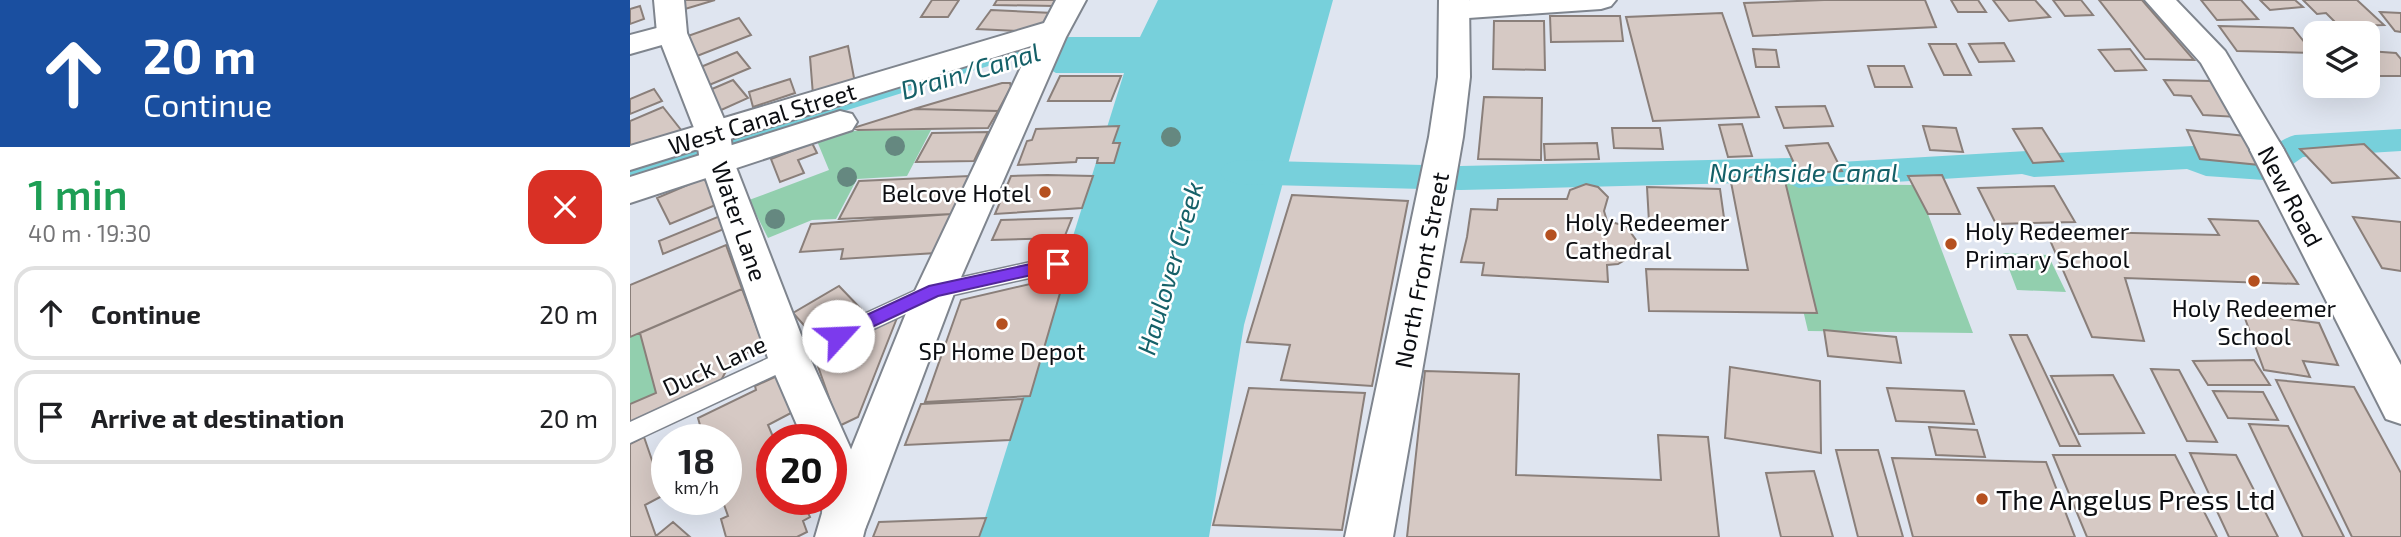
<!DOCTYPE html>
<html lang="en">
<head>
<meta charset="utf-8">
<style>
	:root { --surface:#fff; --page:#f2f2f2; --text:#202124; --muted:#757577; --line:#e0e0e0 }
	body { margin:0; font-family:"Exo 2",sans-serif; background:var(--page); color:var(--text); height:100vh; display:flex; flex-direction:column; font-size:26px; white-space:nowrap }
	* { box-sizing:border-box; margin:0 }
	p { font-size:23px; color:var(--muted) }
	.icon { flex:none; width:38px; height:38px; fill:none; stroke:currentColor; stroke-width:2; stroke-linecap:round; stroke-linejoin:round }
	.map { position:relative; flex:1; overflow:hidden }
	.side { display:flex; flex-direction:column; background:var(--surface); width:630px }
	.side>* { flex:none }
	.banner { background:#1a4fa0; color:#fff; overflow:hidden }
	.tools { position:absolute; left:1673px; top:21px; display:grid; gap:14px }
	.tools a { display:grid; place-items:center; width:77px; height:77px; border-radius:14px; background:var(--surface); box-shadow:0 7px 28px #0002; font-size:35px }
	.speed { position:absolute; left:21px; top:424px; display:flex; gap:14px; font-size:35px; font-weight:700; text-align:center }
	.speed>* { display:grid; place-content:center; width:91px; height:91px; border-radius:50%; background:var(--surface); box-shadow:0 7px 28px #0002; line-height:1 }
	.speed small { font-size:18px; font-weight:400 }
	.speed .limit { border:10px solid #d22; background:#fff; color:#111 }
	.pin { position:absolute; display:grid; place-items:center; width:60px; height:60px; color:#fff; margin:-30px; border-radius:14px; box-shadow:0 4px 10px #0006 }
	.me { position:absolute; width:77px; margin:-38px; rotate:65deg; stroke-linejoin:round; filter:drop-shadow(0 0 5px #0008) }
	.turn { display:flex; align-items:center; gap:24px; height:147px; padding:0 28px; font-size:32px }
	.turn .icon { width:91px; height:91px; stroke-width:2.5 }
	.turn b { display:block; font-size:49px; line-height:60px }
	.round { display:grid; place-items:center; flex:none; width:74px; height:74px; border-radius:21px; background:var(--page) }
	.headline { display:flex; align-items:center; justify-content:space-between; height:119px; padding:0 28px }
	h1 { font-size:42px; font-weight:600; line-height:52px; color:#1e9e55 }
	ul { padding:0; list-style:none }
	li { display:flex; align-items:center; gap:21px; height:94px; margin:0 14px 10px; padding:0 14px; border:4px solid var(--line); border-radius:21px }
	li div { flex:1 }
	li b { display:block; font-size:26px }
	li em { font-style:normal }
	main { display:flex; flex:1; min-height:0 }
	.map>svg:first-child { display:block }
</style>
</head>
<body>
<main>
<section class="side">
<div class="banner">
<div class="turn"><svg class="icon" aria-label="ahead" viewBox="0 0 24 24"><path d="M12 20V5M6 11l6-6 6 6"/></svg><div><b>20 m</b>Continue</div></div>
</div>
<div class="headline"><div><h1>1 min</h1><p>40 m · 19:30</p></div><a class="round" style="background:#d93025;color:#fff"><svg class="icon" aria-label="close" viewBox="0 0 24 24"><path d="M6 6l12 12M18 6L6 18"/></svg></a></div>
<ul>
<li><svg class="icon" aria-label="ahead" viewBox="0 0 24 24"><path d="M12 20V5M6 11l6-6 6 6"/></svg><div><b>Continue</b></div><em>20 m</em></li>
<li><svg class="icon" aria-label="arrive" viewBox="0 0 24 24"><path d="M6 21V4h12l-3 4 3 4H6"/></svg><div><b>Arrive at destination</b></div><em>20 m</em></li>
</ul>
</section>
<div class="map">
<svg width="1771" height="537" viewBox="0 0 1771 537">
	<rect width="100%" height="100%" fill="#dfe5f0"/>
	<!-- green -->
	<path fill="#92cfae" d="M221,128L222,131L301,130L277,176L227,179L206,219L182,220L138,238L119,200L199,170L187,141Z
		M1143,184L1287,185L1343,333L1178,331Z
		M1373,253L1418,255L1436,292L1387,290Z
		M10,333L26,393L0,404V337Z"/>
	<!-- water -->
	<path fill="#77d0db" d="M528,0H703L614,325L579,537H349L494,73H426L394,55L0,178V168L396,47L439,37H510Z"/>
	<g fill="none" stroke-linecap="round" stroke-linejoin="round">
		<!-- canal -->
		<path fill="#77d0db" fill-rule="evenodd" d="M1771,129V151L1673,157L1646,176L1634,180L1576,176L1557,169L1404,177L1392,174L1169,188L1154,182L831,190L607,184L595,180L590,172L595,164L607,160L831,166L1162,158L1176,164L1397,151L1409,154L1563,146C1580,150 1613,163 1630,154C1643,148 1651,139 1665,135Z"/>
	</g>
	<!-- building -->
	<path fill="#d6c9c4" stroke="#8a7f7a" stroke-width="2" d="M52,0H85L55,9Z
		M302,0H329L318,17H291Z
		M367,0H427L424,6L364,5Z
		M1194,0H1295L1306,27L1123,36L1114,3Z
		M1321,0H1348L1356,12H1328Z
		M1363,0H1405L1420,17L1379,21Z
		M1423,0H1451L1463,15L1435,16Z
		M1469,0H1512L1564,60L1515,59Z
		M1571,0H1611L1628,19L1587,20Z
		M1630,0H1665L1673,7L1640,10Z
		M1673,0H1727L1754,25L1709,26L1696,13L1687,14Z
		M10,6L14,19L0,24V9Z
		M361,10L422,13L410,32L347,29Z
		M1750,12L1771,13V32L1765,31Z
		M1092,13L1129,117L1023,121L996,17Z
		M920,16H990L993,41L921,42Z
		M109,18L121,35L67,56L55,37Z
		M864,21H914L915,70L863,69Z
		M1589,26L1663,28L1683,53L1607,51Z
		M1374,43L1384,61L1349,62L1339,44Z
		M1299,44H1326L1341,75H1314Z
		M218,46L225,83L183,95L180,57Z
		M1123,49L1146,50L1149,67H1126Z
		M1500,49L1516,70L1485,71L1469,50Z
		M1738,51L1766,53L1771,59V76H1749L1738,61Z
		M107,52L120,68L72,88L61,71Z
		M1238,66H1274L1282,87H1245Z
		M430,76H491L481,101H418Z
		M160,79L165,93L123,107L119,92Z
		M103,80L118,98L89,111L75,92Z
		M1534,80L1583,81L1607,117L1573,115L1561,96L1544,95Z
		M372,83H380L381,87L368,111L284,109Z
		M24,89L32,101L0,114V99Z
		M854,97L912,98L911,160L848,159Z
		M1195,106L1203,126L1154,128L1146,107Z
		M33,107L55,135L0,151V121Z
		M284,109L368,111L358,128L228,130L223,128Z
		M1112,124L1122,156L1098,157L1089,125Z
		M489,126L483,143H490L484,163H467L468,158H447L446,162L388,165L397,141L402,140L406,129Z
		M1293,126L1326,128L1333,152L1300,150Z
		M982,128H1030L1033,149L984,148Z
		M1412,128L1433,161L1403,163L1383,129Z
		M1557,130L1616,136L1630,165L1570,159Z
		M358,132L344,161L286,162L302,133Z
		M182,143L187,153L168,160L174,173L150,182L141,159Z
		M967,143L969,159L915,160L914,144Z
		M1198,143L1212,171L1169,174L1156,146Z
		M1734,144L1769,178L1702,183L1670,149Z
		M417,175L463,176L452,208L365,214L381,176Z
		M1312,175L1330,214H1298L1278,176Z
		M339,176L323,214L209,219L229,181Z
		M1100,177H1154L1187,313L1019,311L1016,269L1118,270Z
		M74,178L88,204L40,224L27,198Z
		M956,184L968,187L978,197L974,211L977,221L996,226L1006,240L1003,255L988,264L977,265L978,282L852,275L854,263L831,262L837,237L841,209L867,210L868,199H937L940,190Z
		M1424,186L1445,222L1366,224L1348,188Z
		M1017,187L1090,189L1095,225L1019,222Z
		M662,195L778,201L742,386L651,380L660,345L617,342Z
		M322,214L306,253L211,259L213,249L170,252L181,224Z
		M90,216L94,229L33,254L29,241Z
		M1723,217L1771,222V271L1752,268Z
		M442,218L434,238L362,240L371,220Z
		M1579,219L1628,221L1668,284L1495,278L1514,341L1462,337L1416,231L1589,235Z
		M96,245L112,289L0,337V285Z
		M435,276L400,396L295,402L331,300Z
		M209,286L235,313L189,342L163,313Z
		M112,289L131,339L123,352L105,354L86,390L0,430V404L26,393L10,333Z
		M1613,313L1689,323L1708,365L1673,361L1680,377L1634,370Z
		M267,318L228,417L209,426L184,355Z
		M1194,330L1266,337L1271,363L1198,356Z
		M1380,335H1397L1450,446H1430Z
		M1624,360L1640,385H1578L1563,361Z
		M1100,367L1190,381L1191,453L1095,438Z
		M1521,369L1549,370L1587,442L1557,441Z
		M795,371L889,374L886,475L1031,480L1028,435L1078,437L1089,537H777Z
		M1483,375L1514,433L1449,434L1421,376Z
		M147,376L161,413L138,425L144,439L142,499H167L165,500L169,509L175,506L180,517L173,521L177,532L167,537H96L91,519L98,516L92,499H96V439H74L68,418L126,390L125,386Z
		M1646,380L1724,387L1771,473V537H1722Z
		M619,388L735,393L712,530L583,525Z
		M1257,388L1334,391L1344,424L1266,421Z
		M1583,391L1633,392L1648,420L1598,418Z
		M393,399L380,440L275,445L291,404Z
		M1619,424L1658,426L1714,537H1673Z
		M1299,427L1347,430L1355,457L1306,455Z
		M14,437L34,495L15,505L26,536L43,522L60,537H0V444Z
		M1206,450H1248L1273,537H1228Z
		M1560,453L1606,455L1648,537H1599Z
		M1423,455H1545L1587,537H1457Z
		M1262,458L1416,462L1445,537H1283Z
		M1184,471L1203,537H1151L1136,473Z
		M356,518L349,537H243L249,522Z"/>
	<g fill="none" stroke-linecap="round" stroke-linejoin="round">
		<!-- service casing -->
		<g stroke="#7f858e" stroke-width="3">
			<path id="service" d="M428,256L435,258L438,264L435,270L310,298L0,443V422L297,285Z"/>
		</g>
		<!-- minor casing -->
		<g stroke="#7f858e" stroke-width="4">
			<path id="minor" d="M426,0H456L436,37L325,291L241,514L235,529L218,536L201,529L195,514L285,291L401,46L0,170V146L414,23Z
				M840,0H986L981,6L971,9L824,19L814,16L809,10L814,4Z
				M42,24L53,27L57,33L53,39L0,54V35Z
				M210,111L222,114L227,122L222,130L0,203V177Z
				M1637,138L1649,142L1654,150L1771,365V424L1756,419L1620,150L1625,142Z"/>
		</g>
		<!-- tertiary casing -->
		<g stroke="#7f858e" stroke-width="4">
			<path id="tertiary" d="M809,0H839L840,77L833,137L763,537H715L799,137L808,77Z
				M1515,0H1546L1595,51L1654,150L1649,158L1637,162L1625,158L1571,63Z"/>
		</g>
		<!-- secondary casing -->
		<g stroke="#7f858e" stroke-width="4">
			<path id="secondary" d="M24,0H54L57,33L100,133L104,162L180,358L237,485L239,513L233,537H185L192,513L193,499H201V439H173L138,358L70,162L66,133L27,33Z"/>
		</g>
		<!-- service -->
		<use href="#service" fill="#fff" fill-rule="evenodd"/>
		<!-- minor -->
		<use href="#minor" fill="#fff" fill-rule="evenodd"/>
		<!-- tertiary -->
		<use href="#tertiary" fill="#fff" fill-rule="evenodd"/>
		<!-- secondary -->
		<use href="#secondary" fill="#fff" fill-rule="evenodd"/>
	</g>
	<!-- trees -->
	<g fill="#658880">
		<circle cx="541" cy="137" r="10"/>
		<circle cx="265" cy="146" r="10"/>
		<circle cx="217" cy="177" r="10"/>
		<circle cx="145" cy="219" r="10"/>
	</g>
	<!-- route -->
	<path fill="#7c3aed" stroke="#51269a" stroke-width="2" d="M428,258L433,260L436,264L433,268L308,296L208,343L202,341L199,336L202,331L299,286Z"/>
	<!-- markers -->
	<g fill="#b5501f" stroke="#fff" stroke-width="2.5">
		<circle cx="415" cy="192" r="7"/>
		<circle cx="921" cy="235" r="7"/>
		<circle cx="1321" cy="244" r="7"/>
		<circle cx="1624" cy="281" r="7"/>
		<circle cx="372" cy="324" r="7"/>
		<circle cx="1352" cy="499" r="7"/>
	</g>
	<g text-anchor="middle" dominant-baseline="central" stroke-width="5" stroke-linejoin="round" paint-order="stroke">
		<!-- street labels -->
		<g font-size="24" fill="#0c0e12" stroke="#fff">
			<text transform="translate(132 118) rotate(-17)">West Canal Street</text>
			<text transform="translate(1661 196) rotate(62)">New Road</text>
			<text transform="translate(110 221) rotate(71)">Water Lane</text>
			<text transform="translate(791 270) rotate(-79)">North Front Street</text>
			<text transform="translate(84 365) rotate(-25)">Duck Lane</text>
		</g>
		<!-- poi labels -->
		<g font-size="24" fill="#0c0e12" stroke="#fff" text-anchor="start">
			<text x="401" y="192" text-anchor="end">Belcove Hotel</text>
			<text x="935" y="221">Holy Redeemer<tspan x="935" dy="28">Cathedral</tspan></text>
			<text x="1335" y="230">Holy Redeemer<tspan x="1335" dy="28">Primary School</tspan></text>
			<text x="1624" y="307" text-anchor="middle">Holy Redeemer<tspan x="1624" dy="28">School</tspan></text>
			<text x="372" y="350" text-anchor="middle">SP Home Depot</text>
		</g>
		<!-- water labels -->
		<g font-size="26" font-style="italic" fill="#156068" stroke="#fff">
			<text transform="translate(340 70) rotate(-16)">Drain/Canal</text>
			<text x="1174" y="171">Northside Canal</text>
			<text transform="translate(539 268) rotate(-74)">Haulover Creek</text>
		</g>
		<!-- near-poi labels -->
		<g font-size="28" fill="#0c0e12" stroke="#fff" text-anchor="start">
			<text x="1366" y="499">The Angelus Press Ltd</text>
		</g>
	</g>
</svg>
<div class="tools">
<a><svg class="icon" aria-label="layers" viewBox="0 0 24 24"><path d="M12 4l9 5-9 5-9-5zM3 14l9 5 9-5"/></svg></a>
</div>
<div class="speed"><div>18<small>km/h</small></div><div class="limit">20</div></div>
<div class="pin" style="left:428px;top:264px;background:#d93025"><svg class="icon" aria-label="arrive" viewBox="0 0 24 24"><path d="M6 21V4h12l-3 4 3 4H6"/></svg></div>
<svg class="me" style="left:208px;top:336px" viewBox="-20 -20 40 40"><circle r="19" fill="#fff"/><path d="M0-13L10 11 0 6-10 11z" fill="#7c3aed"/></svg>
</div>
</main>
</body>
</html>
